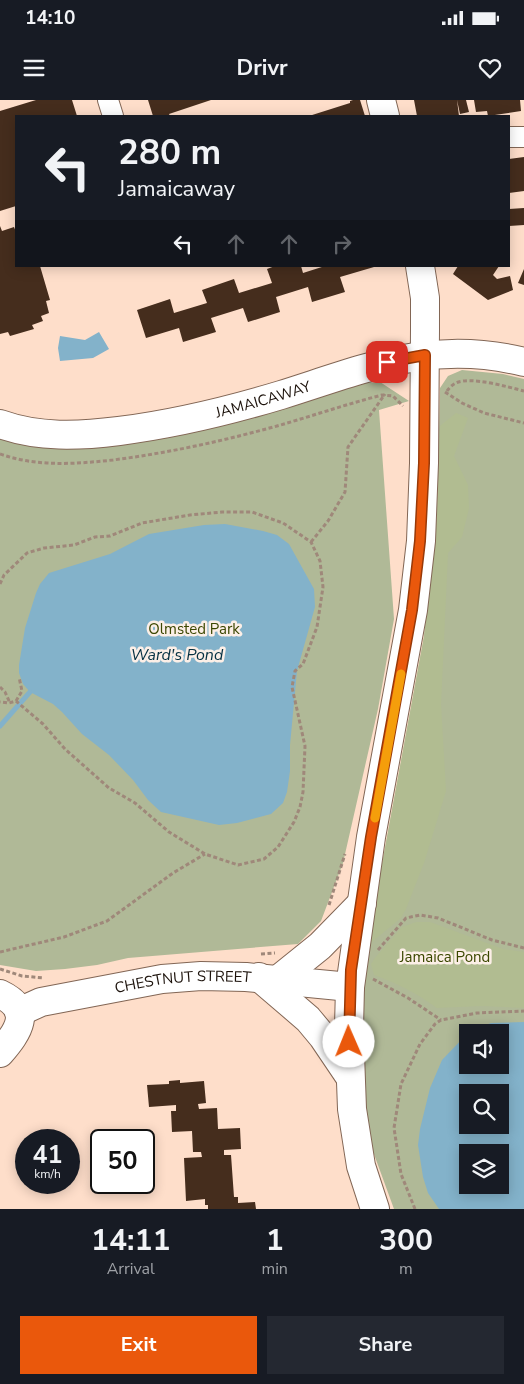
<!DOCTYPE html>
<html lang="en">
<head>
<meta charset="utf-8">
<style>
	:root { --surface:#171b24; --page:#242831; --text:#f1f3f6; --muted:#9ea1a6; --accent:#ea580c }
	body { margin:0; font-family:"Nunito Sans",sans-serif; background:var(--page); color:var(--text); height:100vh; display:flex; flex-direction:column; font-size:19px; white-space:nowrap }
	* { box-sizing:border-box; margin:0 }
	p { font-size:16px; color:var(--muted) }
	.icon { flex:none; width:28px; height:28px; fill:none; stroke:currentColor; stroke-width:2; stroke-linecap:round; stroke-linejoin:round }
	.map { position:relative; height:1109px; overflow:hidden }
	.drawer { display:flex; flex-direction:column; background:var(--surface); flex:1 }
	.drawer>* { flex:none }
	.top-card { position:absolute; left:15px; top:15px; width:495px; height:152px; border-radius:0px; box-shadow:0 2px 12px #0003; background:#171b24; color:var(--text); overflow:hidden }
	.fabs { position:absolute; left:459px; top:924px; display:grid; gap:10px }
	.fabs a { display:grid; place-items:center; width:50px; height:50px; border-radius:0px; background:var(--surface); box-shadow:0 2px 12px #0003; font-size:25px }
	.speed { position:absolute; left:15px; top:1029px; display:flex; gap:10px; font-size:25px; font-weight:700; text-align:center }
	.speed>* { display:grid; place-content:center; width:65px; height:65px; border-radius:50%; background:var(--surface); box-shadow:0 2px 12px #0003; line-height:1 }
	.speed small { font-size:12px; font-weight:400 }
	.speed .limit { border:2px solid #111; border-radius:8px; background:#fff; color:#111 }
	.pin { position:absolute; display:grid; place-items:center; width:42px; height:42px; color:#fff; margin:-21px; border-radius:10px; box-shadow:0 2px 8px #0006 }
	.me { position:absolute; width:55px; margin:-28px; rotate:359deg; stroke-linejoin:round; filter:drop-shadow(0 0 4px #0008) }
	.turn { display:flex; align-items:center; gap:18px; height:105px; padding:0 20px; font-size:22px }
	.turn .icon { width:65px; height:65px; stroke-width:2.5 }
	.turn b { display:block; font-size:35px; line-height:42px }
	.lanes { display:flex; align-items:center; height:48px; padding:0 20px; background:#0003; justify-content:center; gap:25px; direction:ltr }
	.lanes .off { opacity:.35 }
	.eta { display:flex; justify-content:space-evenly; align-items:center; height:85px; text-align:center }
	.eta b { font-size:30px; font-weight:700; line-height:35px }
	.button { display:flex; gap:10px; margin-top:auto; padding:10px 20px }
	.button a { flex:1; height:58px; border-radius:0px; background:var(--accent); color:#fff; font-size:20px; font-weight:700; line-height:58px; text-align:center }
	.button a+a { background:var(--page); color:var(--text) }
	.status { display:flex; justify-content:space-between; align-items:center; height:35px; padding:0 25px; background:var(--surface); direction:ltr }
	.status svg { height:14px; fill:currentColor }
	header { display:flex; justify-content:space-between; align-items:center; height:65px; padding:0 20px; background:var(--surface); font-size:22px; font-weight:700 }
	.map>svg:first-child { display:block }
</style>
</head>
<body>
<div class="status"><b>14:10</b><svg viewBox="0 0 49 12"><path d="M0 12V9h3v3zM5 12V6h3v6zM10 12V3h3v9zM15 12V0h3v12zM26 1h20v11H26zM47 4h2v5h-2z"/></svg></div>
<header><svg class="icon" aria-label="menu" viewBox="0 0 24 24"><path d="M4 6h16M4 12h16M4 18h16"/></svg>Drivr<svg class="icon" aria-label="heart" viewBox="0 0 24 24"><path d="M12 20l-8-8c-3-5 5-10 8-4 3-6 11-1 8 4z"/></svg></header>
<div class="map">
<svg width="524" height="1109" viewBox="0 0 524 1109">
	<rect width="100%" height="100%" fill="#fedeca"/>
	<!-- green -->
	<path fill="#b0b997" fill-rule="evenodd" d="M462,270L503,274L524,279V1109H394L371,1046L359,959L367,846L424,537L437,415L440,288L448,276ZM468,932H500V965H468ZM468,992H500V1025H468ZM468,1052H500V1085H468Z
		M380,282L409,301L379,310L394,519L378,609L343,763L321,821L298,844L128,858L97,865L65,869L36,871L0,865V338L20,344L56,348L96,347L363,283Z"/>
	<!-- forest -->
	<path fill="#b1bc91" d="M456,313L468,318L454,356L468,385L469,408L462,437L448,453L441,604L446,691L424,763L406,809L401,818L367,846L424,537L437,415L440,326Z
		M416,822H430L503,849L524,852V908L481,906L437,908C418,894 397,883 374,875L371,864L375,858L402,827Z"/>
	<!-- water -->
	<path fill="#83b2ca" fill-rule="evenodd" d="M99,232L109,249L93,258L60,261L58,248L60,236L85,240Z
		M225,424L263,431L277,435L289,444L314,489L315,507L297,571L290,645V671L287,692L283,703L271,714L237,723L219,725L161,712L148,700L133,680L109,655L82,634L62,612L53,604L30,592L23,584L19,573V565L25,528L36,493L40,484L49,473L110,454L149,434L204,425Z
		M524,922V1109H439L428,1093L423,1077L418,1045L420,1029L430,988L442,960L468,933V965H500V932H468L491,923ZM468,992H500V1025H468ZM468,1052H500V1085H468Z"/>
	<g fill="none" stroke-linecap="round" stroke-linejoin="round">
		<!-- stream -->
		<path stroke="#83b2ca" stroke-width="5" d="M0,626L30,592"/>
	</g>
	<!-- building -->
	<path fill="#452d1d" d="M36,0H72L77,16H16V106L0,111V11Z
		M148,0H211L169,14L170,16H153Z
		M353,0H360L365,16H309L350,3V1Z
		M414,0H457L459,16H417Z
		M457,0H466L469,12L460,14Z
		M474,0H520L521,11L488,16L487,11L476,12Z
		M524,57V91L509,93V59Z
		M524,108V125L509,126V109Z
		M0,126L2,131L14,127L16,132V166H40L50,200L46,201L49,213L41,216L43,221L32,225L34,229L10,236L8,232L0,234Z
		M275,166H301L303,173L325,166L374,167L340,177L345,192L312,202L308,187L276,197L280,212L248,222L243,208L211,218L216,232L183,242L179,228L146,238L137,210L170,199L174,213L207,203L202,190L234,179L239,193L272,183L267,169Z
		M458,166H499L493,175L497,179L510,176L513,190L488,200L453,174Z
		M524,169V185L518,183Z
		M180,980V983L204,981L206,1003L198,1004L199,1009L217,1008L218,1029L240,1028L241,1049L224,1050V1055H231L234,1097H238V1103L255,1102L256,1109H208V1105H205V1099L186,1101L184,1058L202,1057L201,1052H193L192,1031L172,1032L171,1011H176V1005L149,1007L147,985L169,984V981Z"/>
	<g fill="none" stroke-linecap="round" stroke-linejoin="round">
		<!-- street casing -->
		<g stroke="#826655" stroke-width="22">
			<path id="street" d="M108,0L113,16
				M509,37H524"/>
		</g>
		<!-- secondary casing -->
		<g stroke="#826655" stroke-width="30">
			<g id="secondary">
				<path d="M381,0L385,16"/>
				<path d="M259,877L308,919L323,937L350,977"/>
				<path d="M279,879L320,846L362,803"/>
				<path d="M0,894C34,910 18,932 0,953"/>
				<path id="s1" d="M19,912L41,902L162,879L201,876L246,877L350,887"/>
				<path d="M375,1109L361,1066L352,1009L349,927L350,887L371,737L413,510L421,441L424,363L425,229V198L420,166"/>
			</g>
		</g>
		<!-- highway casing -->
		<g stroke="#826655" stroke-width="30">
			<g id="highway">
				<path id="s2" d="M0,324C39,338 79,336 119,331C174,324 228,311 281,295C367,268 432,239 524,262"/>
			</g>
		</g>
		<!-- path -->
		<path stroke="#9f887a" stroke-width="3" stroke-dasharray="4 2.5" stroke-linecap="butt" d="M447,291C449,288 452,285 456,283C471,276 508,287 524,291
			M445,292L462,303L484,313L524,323
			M0,354C37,367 75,364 113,360C168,353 223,341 277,326C312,316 347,304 382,295L393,296L403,306
			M311,442L328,421L345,392L348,347L385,294
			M0,484L4,475L27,453L44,448L74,445L95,437L110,436L142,423L190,415L222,412H252L283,423L311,442L320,461L323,487L317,527L303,564L295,571L292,587L305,646L303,692L300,707L294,722L278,747L264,759L238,765L205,754L169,732L135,703L109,688L65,649L43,624L16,601L9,603L0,602
			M0,587L5,592L10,603
			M16,601L22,591L19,577
			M329,805L345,754
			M378,850L406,818L420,815L438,818L492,840L524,848
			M0,852L64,837L107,821L173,773L205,754
			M261,854L275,853
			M0,869L22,876L44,878
			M373,879L408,898L441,920
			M415,1109L401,1074L394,1028L401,984L420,944L435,924L441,920L477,913L524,911"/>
		<!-- street -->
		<use href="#street" stroke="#fff" stroke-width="20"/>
		<!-- secondary -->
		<use href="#secondary" stroke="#fff" stroke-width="28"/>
		<!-- highway -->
		<use href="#highway" stroke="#fff" stroke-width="28"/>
	</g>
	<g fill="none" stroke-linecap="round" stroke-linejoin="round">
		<!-- route casing -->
		<g stroke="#983908" stroke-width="12">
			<path id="route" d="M349,942L351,870L371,737L412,510L420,441L424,363L425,255L387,262"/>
		</g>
		<!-- route -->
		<use href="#route" stroke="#ea580c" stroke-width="9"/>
		<!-- slow -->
		<path stroke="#f59e0b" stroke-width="9" d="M375,718L401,574"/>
	</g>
	<g text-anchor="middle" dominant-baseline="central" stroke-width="5" stroke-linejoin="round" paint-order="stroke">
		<!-- street labels -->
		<g font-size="15" fill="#1c120b" stroke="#fcefe7">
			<text stroke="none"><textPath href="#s2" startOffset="268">JAMAICAWAY</textPath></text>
			<text stroke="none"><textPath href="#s1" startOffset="168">CHESTNUT STREET</textPath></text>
		</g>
		<!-- park labels -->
		<g font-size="15" fill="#3b4700" stroke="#fcefe7">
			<text x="194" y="529">Olmsted Park</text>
			<text x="445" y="857">Jamaica Pond</text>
		</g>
		<!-- water labels -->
		<g font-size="16" font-style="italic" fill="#053042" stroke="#fcefe7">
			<text x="177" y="555">Ward's Pond</text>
		</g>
	</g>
</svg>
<div class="fabs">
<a><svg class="icon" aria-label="sound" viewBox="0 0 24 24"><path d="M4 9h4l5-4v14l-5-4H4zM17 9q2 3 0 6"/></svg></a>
<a><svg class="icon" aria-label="search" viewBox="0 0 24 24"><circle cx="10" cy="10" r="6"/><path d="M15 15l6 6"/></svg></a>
<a><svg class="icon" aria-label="layers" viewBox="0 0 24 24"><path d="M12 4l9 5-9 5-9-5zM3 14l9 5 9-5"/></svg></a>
</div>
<div class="speed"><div>41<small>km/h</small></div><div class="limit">50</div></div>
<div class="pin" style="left:387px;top:262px;background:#d93025"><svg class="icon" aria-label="arrive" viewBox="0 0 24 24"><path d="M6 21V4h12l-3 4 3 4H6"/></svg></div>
<svg class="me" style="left:349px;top:942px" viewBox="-20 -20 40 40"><circle r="19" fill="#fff"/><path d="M0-13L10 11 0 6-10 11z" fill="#ea580c"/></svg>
<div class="top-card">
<div class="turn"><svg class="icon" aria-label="left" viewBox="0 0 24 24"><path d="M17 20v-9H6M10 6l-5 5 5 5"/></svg><div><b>280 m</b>Jamaicaway</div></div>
<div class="lanes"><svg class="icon" aria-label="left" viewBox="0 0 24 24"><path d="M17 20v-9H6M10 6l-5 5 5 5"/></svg><svg class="icon off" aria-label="ahead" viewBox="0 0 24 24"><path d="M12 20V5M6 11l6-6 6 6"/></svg><svg class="icon off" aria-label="ahead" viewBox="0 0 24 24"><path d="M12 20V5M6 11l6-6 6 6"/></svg><svg class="icon off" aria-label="right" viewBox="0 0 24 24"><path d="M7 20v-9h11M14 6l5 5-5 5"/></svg></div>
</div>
</div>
<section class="drawer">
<div class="eta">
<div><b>14:11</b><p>Arrival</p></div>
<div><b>1</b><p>min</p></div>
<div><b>300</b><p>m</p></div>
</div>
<div class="button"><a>Exit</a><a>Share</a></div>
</section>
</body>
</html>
